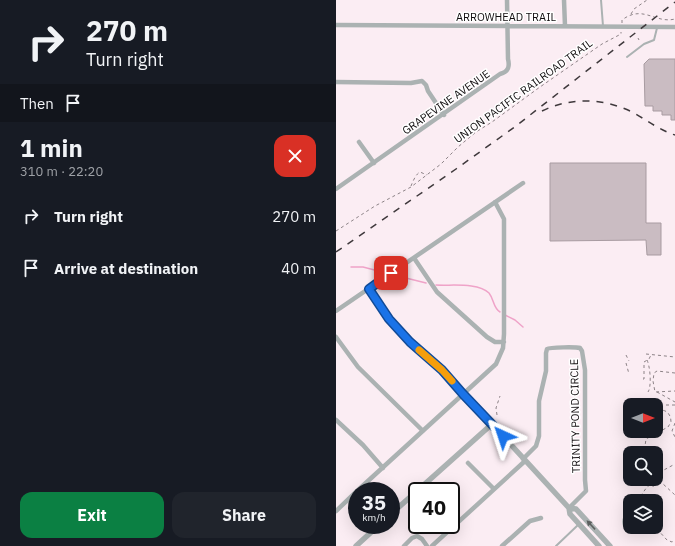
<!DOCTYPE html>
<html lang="en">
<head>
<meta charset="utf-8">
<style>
	:root { --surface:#171b24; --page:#20242c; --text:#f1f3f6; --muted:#9ea1a6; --accent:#0b8043 }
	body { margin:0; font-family:"IBM Plex Sans",sans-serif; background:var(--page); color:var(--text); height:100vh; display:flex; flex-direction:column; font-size:15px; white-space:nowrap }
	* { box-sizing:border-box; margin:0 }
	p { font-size:13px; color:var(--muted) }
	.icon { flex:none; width:22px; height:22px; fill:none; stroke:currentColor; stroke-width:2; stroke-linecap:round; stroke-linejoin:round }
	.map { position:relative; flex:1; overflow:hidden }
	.side { display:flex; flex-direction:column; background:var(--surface); width:336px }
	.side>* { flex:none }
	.guide { background:#171b24; color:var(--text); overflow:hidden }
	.needle { width:26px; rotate:90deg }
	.tools { position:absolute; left:287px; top:398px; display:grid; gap:8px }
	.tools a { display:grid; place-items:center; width:40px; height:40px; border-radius:8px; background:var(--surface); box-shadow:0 4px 16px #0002; font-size:20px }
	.speed { position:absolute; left:12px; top:482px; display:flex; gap:8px; font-size:20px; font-weight:700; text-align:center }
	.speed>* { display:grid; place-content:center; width:52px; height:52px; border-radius:50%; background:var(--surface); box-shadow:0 4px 16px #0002; line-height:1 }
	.speed small { font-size:10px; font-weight:400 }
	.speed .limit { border:2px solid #111; border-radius:6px; background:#fff; color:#111 }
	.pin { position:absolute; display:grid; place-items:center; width:34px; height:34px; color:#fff; margin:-17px; border-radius:8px; box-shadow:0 2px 6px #0006 }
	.me { position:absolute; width:44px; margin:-22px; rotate:318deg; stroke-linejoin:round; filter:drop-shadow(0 0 3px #0008) }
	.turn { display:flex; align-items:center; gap:14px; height:84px; padding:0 20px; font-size:18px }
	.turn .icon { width:52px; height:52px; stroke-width:2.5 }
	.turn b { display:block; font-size:28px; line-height:34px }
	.then { display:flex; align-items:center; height:38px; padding:0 20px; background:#0003; gap:8px; font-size:15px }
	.round { display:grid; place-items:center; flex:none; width:42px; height:42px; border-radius:12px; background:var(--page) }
	.overview { display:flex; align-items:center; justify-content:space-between; height:68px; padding:0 20px }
	h1 { font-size:24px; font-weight:800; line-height:30px }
	.primary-button { display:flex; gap:8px; margin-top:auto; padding:8px 20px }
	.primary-button a { flex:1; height:46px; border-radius:12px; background:var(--accent); color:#fff; font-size:16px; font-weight:800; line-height:46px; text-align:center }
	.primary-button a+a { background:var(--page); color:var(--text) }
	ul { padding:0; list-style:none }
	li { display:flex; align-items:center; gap:12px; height:52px; padding:0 20px }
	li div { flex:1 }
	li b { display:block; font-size:15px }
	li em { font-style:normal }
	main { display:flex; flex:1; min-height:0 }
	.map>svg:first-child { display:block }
</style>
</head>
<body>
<main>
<section class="side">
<div class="guide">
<div class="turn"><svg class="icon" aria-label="right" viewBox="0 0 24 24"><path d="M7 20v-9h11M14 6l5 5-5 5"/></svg><div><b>270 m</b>Turn right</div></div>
<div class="then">Then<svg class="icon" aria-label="arrive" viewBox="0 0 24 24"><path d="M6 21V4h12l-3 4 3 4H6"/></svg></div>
</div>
<div class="overview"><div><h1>1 min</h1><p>310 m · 22:20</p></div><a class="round" style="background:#d93025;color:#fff"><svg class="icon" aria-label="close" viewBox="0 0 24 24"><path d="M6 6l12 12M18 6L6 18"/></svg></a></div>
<ul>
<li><svg class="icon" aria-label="right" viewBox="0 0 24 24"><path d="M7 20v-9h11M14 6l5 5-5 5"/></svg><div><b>Turn right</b></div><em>270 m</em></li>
<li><svg class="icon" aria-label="arrive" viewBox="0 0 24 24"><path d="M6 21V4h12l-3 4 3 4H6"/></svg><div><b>Arrive at destination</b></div><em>40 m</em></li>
</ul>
<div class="primary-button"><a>Exit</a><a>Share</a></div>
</section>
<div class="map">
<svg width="339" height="546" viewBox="0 0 339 546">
	<rect width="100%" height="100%" fill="#fbedf3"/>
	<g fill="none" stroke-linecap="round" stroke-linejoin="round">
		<!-- stream -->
		<path stroke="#efa3c8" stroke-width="1.5" d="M15,267H27L50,273
			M61,274L70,278L90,283
			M100,285C115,286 142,282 153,293C158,299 157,308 164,312
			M169,315L179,320L187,327"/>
	</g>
	<!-- building -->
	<path fill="#cabcc2" stroke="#a89ba1" d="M313,59H339V120H335V115H326V111H317V106H309L308,64Z
		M214,163H310V223H325V255H311L310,240L214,241Z"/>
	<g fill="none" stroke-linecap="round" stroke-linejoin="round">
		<!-- path -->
		<path stroke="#8d8387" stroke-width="1" stroke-dasharray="3 3" stroke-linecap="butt" d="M295,14L298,9L311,0
			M286,23V20C307,4 319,24 339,19
			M302,38L303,40
			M75,186C77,181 80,174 84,172L91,175
			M0,231L39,206L75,187L105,164L122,147L140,132L156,122L204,87L266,44L285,34V32
			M310,354L339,357
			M290,355L293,361
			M311,360C314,366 316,386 312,392
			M290,363L293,374
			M339,373L321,371L318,373L317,381L319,392L339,391
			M307,379H308V362L313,359L315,355
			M321,392L339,402
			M318,405H339
			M161,415L160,408L164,396
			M291,415L294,413
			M339,423L336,431L339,437
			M292,432L294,428
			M291,451L294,450
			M316,453L309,446L310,439L332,427L335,422C335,413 329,408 320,411
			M320,458L324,465V472
			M291,474L294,472
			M320,478L326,471L339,464
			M317,487L318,482
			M301,501L311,487L318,482L326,483L339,495
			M321,529L331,540L336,542L339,540"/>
		<!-- service -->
		<path stroke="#abb2b2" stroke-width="2" d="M265,0L267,26
			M291,57L308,44L318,40L321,28
			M294,513C288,515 286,520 288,526C292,531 298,532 303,527
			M220,546L242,525"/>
		<!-- minor -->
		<path stroke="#abb2b2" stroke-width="4.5" d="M228,0L229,26
			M0,25L339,27
			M0,82L75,83L86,81L90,85L92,91L108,115
			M23,142L38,163
			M0,189L164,74C172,72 174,67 172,59L171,0
			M78,258L101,292L151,337L159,342H168
			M33,289L53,319L74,342L106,370L127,394L156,424
			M0,311L187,183
			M0,337L22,367L87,431
			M0,420L27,445L47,468
			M187,459L200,446L203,436V401L210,371V353L211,349C214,347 241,347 244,348L246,351L249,370V480L250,491L233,508
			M132,463L158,489
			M21,491L160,364L167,348L168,334V219L159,202
			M0,511L21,491
			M68,546L76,538L81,536L86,539L91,546
			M96,546L189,461
			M166,546L194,521L205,518"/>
		<!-- tertiary -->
		<path stroke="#abb2b2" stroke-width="5.5" d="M81,491L156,424L233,508L234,514L263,546
			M233,508L240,509L274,546
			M55,514L81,491
			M20,546L43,525"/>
		<!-- rail -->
		<path stroke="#3f393c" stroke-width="1.5" stroke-dasharray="7 7" stroke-linecap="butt" d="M206,111C234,97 268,98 296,112C311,120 323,130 339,135
			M0,252L120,169L180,126L339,2"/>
	</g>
	<!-- one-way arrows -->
	<defs><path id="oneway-solid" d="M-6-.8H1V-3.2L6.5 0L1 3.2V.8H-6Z"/></defs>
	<use fill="#5e6060" href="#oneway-solid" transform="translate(255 525) rotate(-133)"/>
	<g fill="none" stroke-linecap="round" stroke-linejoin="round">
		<!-- route casing -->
		<g stroke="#114b97" stroke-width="10">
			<path id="route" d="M55,273L33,289L53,319L74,342L106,370L127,394L167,436"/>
		</g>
		<!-- route -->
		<use href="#route" stroke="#1a73e8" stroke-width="7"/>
		<!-- slow -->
		<path stroke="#f59e0b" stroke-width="7" d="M83,350L106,370L116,381"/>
	</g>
	<g text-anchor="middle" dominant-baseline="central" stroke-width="3" stroke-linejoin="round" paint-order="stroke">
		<!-- street labels -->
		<g font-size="11" fill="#110d0f" stroke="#fff">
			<text x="170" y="17">ARROWHEAD TRAIL</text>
			<text transform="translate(187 91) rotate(-36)">UNION PACIFIC RAILROAD TRAIL</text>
			<text transform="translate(110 102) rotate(-35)">GRAPEVINE AVENUE</text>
			<text transform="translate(239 416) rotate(-91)">TRINITY POND CIRCLE</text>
		</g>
	</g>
</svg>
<div class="tools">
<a><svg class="needle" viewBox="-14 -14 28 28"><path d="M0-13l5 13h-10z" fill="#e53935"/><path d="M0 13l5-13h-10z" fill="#9ea1a6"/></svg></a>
<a><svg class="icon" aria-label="search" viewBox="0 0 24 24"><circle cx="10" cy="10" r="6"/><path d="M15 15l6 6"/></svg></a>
<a><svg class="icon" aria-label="layers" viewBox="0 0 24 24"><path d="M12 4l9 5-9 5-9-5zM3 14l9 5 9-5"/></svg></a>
</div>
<div class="speed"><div>35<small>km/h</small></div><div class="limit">40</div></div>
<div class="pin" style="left:55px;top:273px;background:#d93025"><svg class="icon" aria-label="arrive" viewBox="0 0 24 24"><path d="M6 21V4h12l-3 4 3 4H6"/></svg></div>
<svg class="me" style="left:167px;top:436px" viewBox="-20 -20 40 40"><path d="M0-17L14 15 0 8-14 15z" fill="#1a73e8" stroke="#fff" stroke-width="4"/></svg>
</div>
</main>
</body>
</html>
